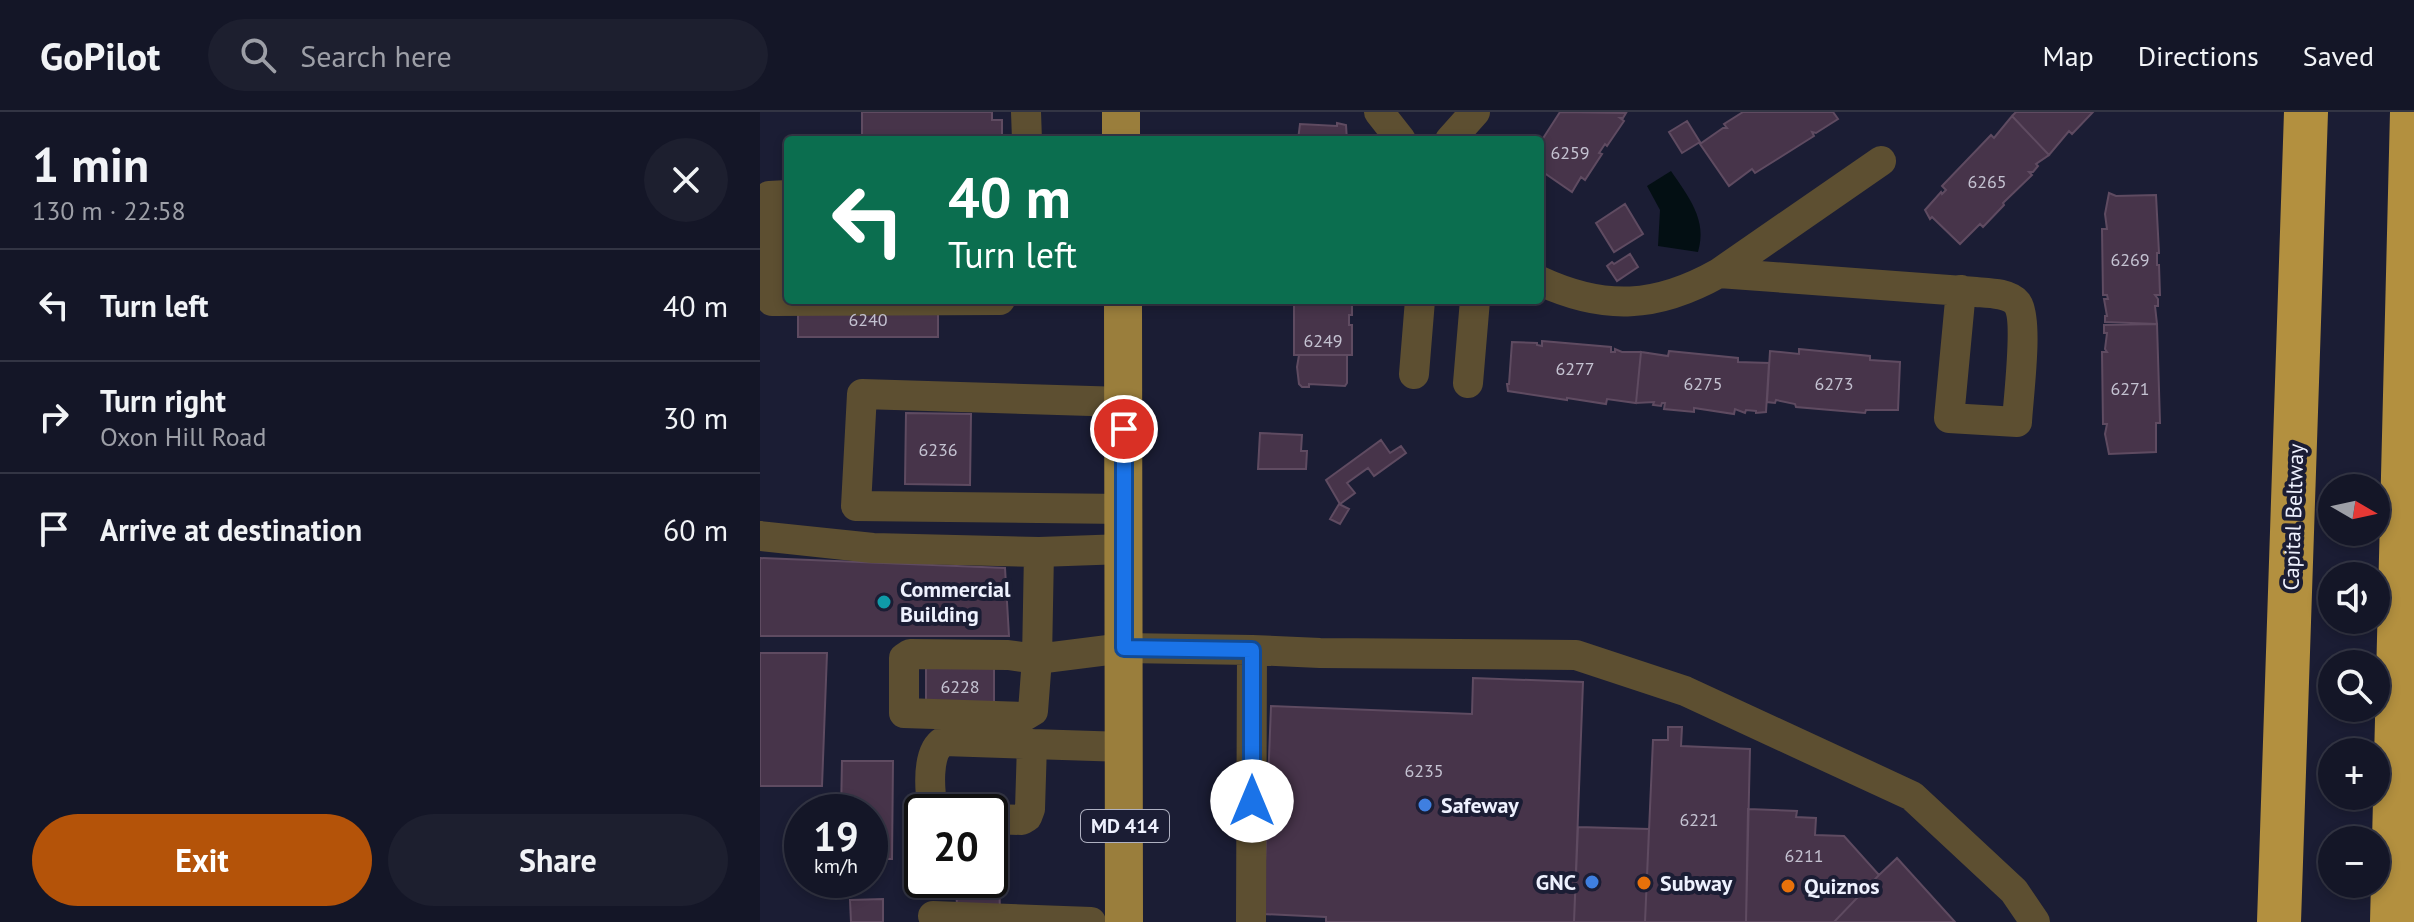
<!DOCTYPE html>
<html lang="en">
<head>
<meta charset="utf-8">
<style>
	:root { --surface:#141627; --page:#1d1f2f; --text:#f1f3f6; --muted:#9d9fa7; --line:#333544; --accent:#b45309 }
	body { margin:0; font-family:"PT Sans",sans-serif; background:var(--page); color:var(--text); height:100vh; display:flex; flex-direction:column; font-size:30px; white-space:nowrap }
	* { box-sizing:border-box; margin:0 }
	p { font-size:26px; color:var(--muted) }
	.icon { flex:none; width:44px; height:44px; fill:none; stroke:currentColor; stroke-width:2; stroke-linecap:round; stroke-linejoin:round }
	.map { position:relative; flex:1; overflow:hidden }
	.sheet { display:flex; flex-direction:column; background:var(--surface); width:760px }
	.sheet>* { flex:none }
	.banner { position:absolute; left:24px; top:24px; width:760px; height:168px; border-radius:8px; box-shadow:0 4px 12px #0003,0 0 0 2px var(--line); background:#0b6e4f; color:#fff; overflow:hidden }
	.needle { width:52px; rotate:99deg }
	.buttons { position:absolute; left:1558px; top:362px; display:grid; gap:16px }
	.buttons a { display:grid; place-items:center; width:72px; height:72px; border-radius:50%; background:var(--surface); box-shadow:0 4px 12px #0003,0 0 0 2px var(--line); font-size:40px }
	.speed { position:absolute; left:24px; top:682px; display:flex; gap:16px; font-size:40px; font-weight:700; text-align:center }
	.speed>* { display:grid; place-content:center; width:104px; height:104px; border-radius:50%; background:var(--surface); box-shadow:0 4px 12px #0003,0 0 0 2px var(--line); line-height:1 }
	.speed small { font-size:20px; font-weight:400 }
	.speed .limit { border:4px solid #111; border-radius:12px; background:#fff; color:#111 }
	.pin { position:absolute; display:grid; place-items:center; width:68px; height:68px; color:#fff; margin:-34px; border:4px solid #fff; border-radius:50%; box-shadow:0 2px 8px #0007 }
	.me { position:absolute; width:88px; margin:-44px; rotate:0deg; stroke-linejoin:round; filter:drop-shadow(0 0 6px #0008) }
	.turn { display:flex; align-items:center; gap:28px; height:168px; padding:0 32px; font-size:36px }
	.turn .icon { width:104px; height:104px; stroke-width:2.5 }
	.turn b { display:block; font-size:56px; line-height:68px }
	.round { display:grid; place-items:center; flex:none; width:84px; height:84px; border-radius:42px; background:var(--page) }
	.headline { display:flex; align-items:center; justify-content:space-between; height:136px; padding:0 32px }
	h1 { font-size:48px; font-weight:600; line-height:60px }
	.button { display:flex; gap:16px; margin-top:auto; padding:16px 32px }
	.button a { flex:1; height:92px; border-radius:48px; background:var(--accent); color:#fff; font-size:32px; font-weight:600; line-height:92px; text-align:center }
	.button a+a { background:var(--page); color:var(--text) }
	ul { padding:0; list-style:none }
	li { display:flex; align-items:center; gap:24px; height:112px; padding:0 32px; border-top:2px solid var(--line) }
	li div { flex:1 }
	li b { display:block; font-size:30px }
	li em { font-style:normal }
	header { display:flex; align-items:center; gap:48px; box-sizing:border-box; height:112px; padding:0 40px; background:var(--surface); border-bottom:2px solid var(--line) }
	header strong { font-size:38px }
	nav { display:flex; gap:44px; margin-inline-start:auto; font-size:28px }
	.search { width:560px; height:72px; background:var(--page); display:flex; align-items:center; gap:20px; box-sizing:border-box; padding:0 28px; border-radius:44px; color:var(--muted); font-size:30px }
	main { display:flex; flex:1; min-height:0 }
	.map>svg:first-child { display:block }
</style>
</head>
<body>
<header>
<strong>GoPilot</strong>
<div class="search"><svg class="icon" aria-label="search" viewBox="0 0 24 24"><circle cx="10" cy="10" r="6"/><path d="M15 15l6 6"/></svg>Search here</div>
<nav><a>Map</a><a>Directions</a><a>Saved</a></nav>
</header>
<main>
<section class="sheet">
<div class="headline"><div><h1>1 min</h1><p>130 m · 22:58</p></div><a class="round"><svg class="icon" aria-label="close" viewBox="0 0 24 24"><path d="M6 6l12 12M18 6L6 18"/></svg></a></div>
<ul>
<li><svg class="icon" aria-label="left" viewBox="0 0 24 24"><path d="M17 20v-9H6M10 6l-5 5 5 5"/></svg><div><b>Turn left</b></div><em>40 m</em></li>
<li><svg class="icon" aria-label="right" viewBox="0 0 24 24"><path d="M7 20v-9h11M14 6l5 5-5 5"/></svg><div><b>Turn right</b><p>Oxon Hill Road</p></div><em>30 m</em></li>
<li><svg class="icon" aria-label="arrive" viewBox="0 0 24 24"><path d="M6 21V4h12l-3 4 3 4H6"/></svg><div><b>Arrive at destination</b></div><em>60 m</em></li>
</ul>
<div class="button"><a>Exit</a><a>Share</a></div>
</section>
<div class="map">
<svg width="1654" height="810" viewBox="0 0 1654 810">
	<rect width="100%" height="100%" fill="#1b1d34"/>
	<!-- water -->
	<path fill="#030f13" d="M911,59C928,84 948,108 938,140L898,134L900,98L887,74Z"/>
	<!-- building -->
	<path fill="#47344a" stroke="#5f4b61" stroke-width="2" d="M102,0H232V8H242V23H232V28H102Z
		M800,0L866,1L863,6H860L864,9L847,34L845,32L839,41L842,42L825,68L821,65L812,80L780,58V31Z
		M983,0H1073L1078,7L1056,21L1052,20L1054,24L995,61L992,57L969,74L940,32L963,16H967L964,12Z
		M1256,0H1333L1312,22L1309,19L1289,43L1252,4Z
		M1252,4L1289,43L1276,52L1278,54L1273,60H1269L1272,63L1243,91L1244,93L1223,115L1220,112L1200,132L1172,105L1170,107L1165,98L1181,80L1182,82L1186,78L1182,74L1231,23L1234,26Z
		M927,9L940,30L922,41L909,20Z
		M577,11L586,13L587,28H538L540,12L577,14Z
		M1349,81L1356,84L1396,83L1399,141H1397V153H1399L1400,183H1395L1398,187V194H1395L1397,212L1345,210V204H1347L1344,187H1348L1347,183H1343L1342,117H1347L1345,102Z
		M865,92L883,122L854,140L836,111Z
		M870,142L878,155L857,169L847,154L852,150L854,152Z
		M38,188H178V225H38Z
		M534,188H592V203H589V213H592V243H534Z
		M1397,212L1400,311H1396V340L1349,342L1345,322L1347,312H1343L1342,240H1347L1345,237L1347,221H1344V213Z
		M782,229L851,235V240H855V237L862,240H881L876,291L847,287L846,292L807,286V288L748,279L747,272H749L752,230L777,231V233L782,234Z
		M1039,237L1110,244V248L1140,250L1138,298H1106L1105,301L1036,295L1035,292L1016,288L1015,291L1007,290L1010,239L1039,242Z
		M909,239L978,246V250L1009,251L1006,300L996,301V299L986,298L985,301L975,297L974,302L934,296V300L904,297L905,291H902L901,294L893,293L894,290L876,291L881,240L908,244Z
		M539,243H587V271L585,274L549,272V275H542L539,272L537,255Z
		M146,301L211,302L210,373L145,372Z
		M500,321L542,323L541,339H547L546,357H498Z
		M621,328L630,341L641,334L646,341L614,364L608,356L587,371L595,381L580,392L566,368Z
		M579,392L589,397L580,412L570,407Z
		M0,446L245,456L249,524H0Z
		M0,541H67L62,674H0Z
		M166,550H234V598H166Z
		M713,566L823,570L814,810H566V805L503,802L511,594L712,602Z
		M908,615H922L921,634L990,637L986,810H885L893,628H908Z
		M82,649H133L132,747H110V700H81Z
		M988,697L1037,699L1036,705L1056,706L1055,723L1084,724L1119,763L1074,810H986Z
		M818,715L889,717L885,810H814Z
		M1137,746L1195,810H1074L1119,763Z
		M230,756H239L240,804L197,793L196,777L204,776V768H230Z
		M123,787V810H91L90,788Z"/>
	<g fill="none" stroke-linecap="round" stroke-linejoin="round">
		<!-- minor -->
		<path stroke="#5d4f31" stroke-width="30" d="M266,0L267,28
			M619,0L641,28
			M690,28L715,0
			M28,83L9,84L12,189L240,188
			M959,161L1216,180C1228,181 1249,181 1257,191C1269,207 1258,287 1257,310L1189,306L1201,178
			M780,169C845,199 897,196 959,161L1121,49
			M654,262L660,188
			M708,271L715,188
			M364,290L102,282L96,394L364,397
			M0,424L113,436L279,440
			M364,437L279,440L277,547L364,536L492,538L491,810
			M492,538L560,541L816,543L925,579L1152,684L1254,779L1275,810
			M150,542L248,543L277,547L273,599L263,605L144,601V546Z
			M173,700C170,681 165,640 184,629L365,635
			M230,707L262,708L267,705L270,697L272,632
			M173,804L331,810"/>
		<!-- major -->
		<path stroke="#9a7e3c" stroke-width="38" d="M361,0V28
			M363,188L364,810"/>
		<!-- highway -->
		<path stroke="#b3903f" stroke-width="44" d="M1519,810L1546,0
			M1632,810L1652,0"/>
	</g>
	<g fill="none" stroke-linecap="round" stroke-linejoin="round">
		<!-- route casing -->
		<g stroke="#114b97" stroke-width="20">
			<path id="route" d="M364,317V536L492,538V689"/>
		</g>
		<!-- route -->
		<use href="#route" stroke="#1a73e8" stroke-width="14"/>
	</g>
	<!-- markers -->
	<circle fill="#0f9aa8" stroke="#1b1d34" stroke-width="3" cx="124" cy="490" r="8"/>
	<g fill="#3f7fe0" stroke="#1b1d34" stroke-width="3">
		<circle cx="665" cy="693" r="8"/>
		<circle cx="832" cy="770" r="8"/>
	</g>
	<g fill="#e8710a" stroke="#1b1d34" stroke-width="3">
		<circle cx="884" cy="771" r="8"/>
		<circle cx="1028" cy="774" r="8"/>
	</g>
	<g text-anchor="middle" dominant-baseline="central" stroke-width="8" stroke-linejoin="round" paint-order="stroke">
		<!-- number labels -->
		<g font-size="18" fill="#c4c2d1">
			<text x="810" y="40">6259</text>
			<text x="1227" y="69">6265</text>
			<text x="1370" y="147">6269</text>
			<text x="108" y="207">6240</text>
			<text x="563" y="228">6249</text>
			<text x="815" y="256">6277</text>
			<text x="943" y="271">6275</text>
			<text x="1074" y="271">6273</text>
			<text x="1370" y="276">6271</text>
			<text x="178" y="337">6236</text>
			<text x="200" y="574">6228</text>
			<text x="664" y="658">6235</text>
			<text x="939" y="707">6221</text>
			<text x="1044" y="743">6211</text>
		</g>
		<!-- shield labels -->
		<rect fill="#1b1d34" stroke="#afb1c1" stroke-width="2" x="321" y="698" width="88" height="32" rx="6"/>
		<g font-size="20" font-weight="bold" fill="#eef1fe">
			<text x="365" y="714">MD 414</text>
		</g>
		<!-- street labels -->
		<g font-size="22" fill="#eef1fe" stroke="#1b1d34">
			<text transform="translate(1533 405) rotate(-88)">Capital Beltway</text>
		</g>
		<!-- poi labels -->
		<g font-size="22" font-weight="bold" fill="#eef1fe" stroke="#1b1d34" text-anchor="start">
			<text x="140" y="477">Commercial<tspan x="140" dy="25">Building</tspan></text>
			<text x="681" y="693">Safeway</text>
			<text x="816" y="770" text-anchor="end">GNC</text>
			<text x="900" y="771">Subway</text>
			<text x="1044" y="774">Quiznos</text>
		</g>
	</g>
</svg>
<div class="buttons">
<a><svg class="needle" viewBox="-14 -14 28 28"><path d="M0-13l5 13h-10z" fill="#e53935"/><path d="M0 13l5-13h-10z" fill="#9d9fa7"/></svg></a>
<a><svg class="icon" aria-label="sound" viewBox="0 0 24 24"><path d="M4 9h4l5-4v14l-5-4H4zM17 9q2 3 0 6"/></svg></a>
<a><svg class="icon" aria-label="search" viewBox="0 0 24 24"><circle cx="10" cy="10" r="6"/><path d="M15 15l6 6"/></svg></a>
<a>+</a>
<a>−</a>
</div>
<div class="speed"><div>19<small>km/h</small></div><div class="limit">20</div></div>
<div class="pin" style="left:364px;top:317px;background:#d93025"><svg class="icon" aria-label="arrive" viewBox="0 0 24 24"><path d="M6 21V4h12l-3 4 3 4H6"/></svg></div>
<svg class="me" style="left:492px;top:689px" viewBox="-20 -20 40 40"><circle r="19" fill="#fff"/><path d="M0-13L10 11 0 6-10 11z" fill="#1a73e8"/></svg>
<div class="banner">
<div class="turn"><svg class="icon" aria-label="left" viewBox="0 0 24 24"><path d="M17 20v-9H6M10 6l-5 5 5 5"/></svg><div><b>40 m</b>Turn left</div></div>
</div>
</div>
</main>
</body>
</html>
